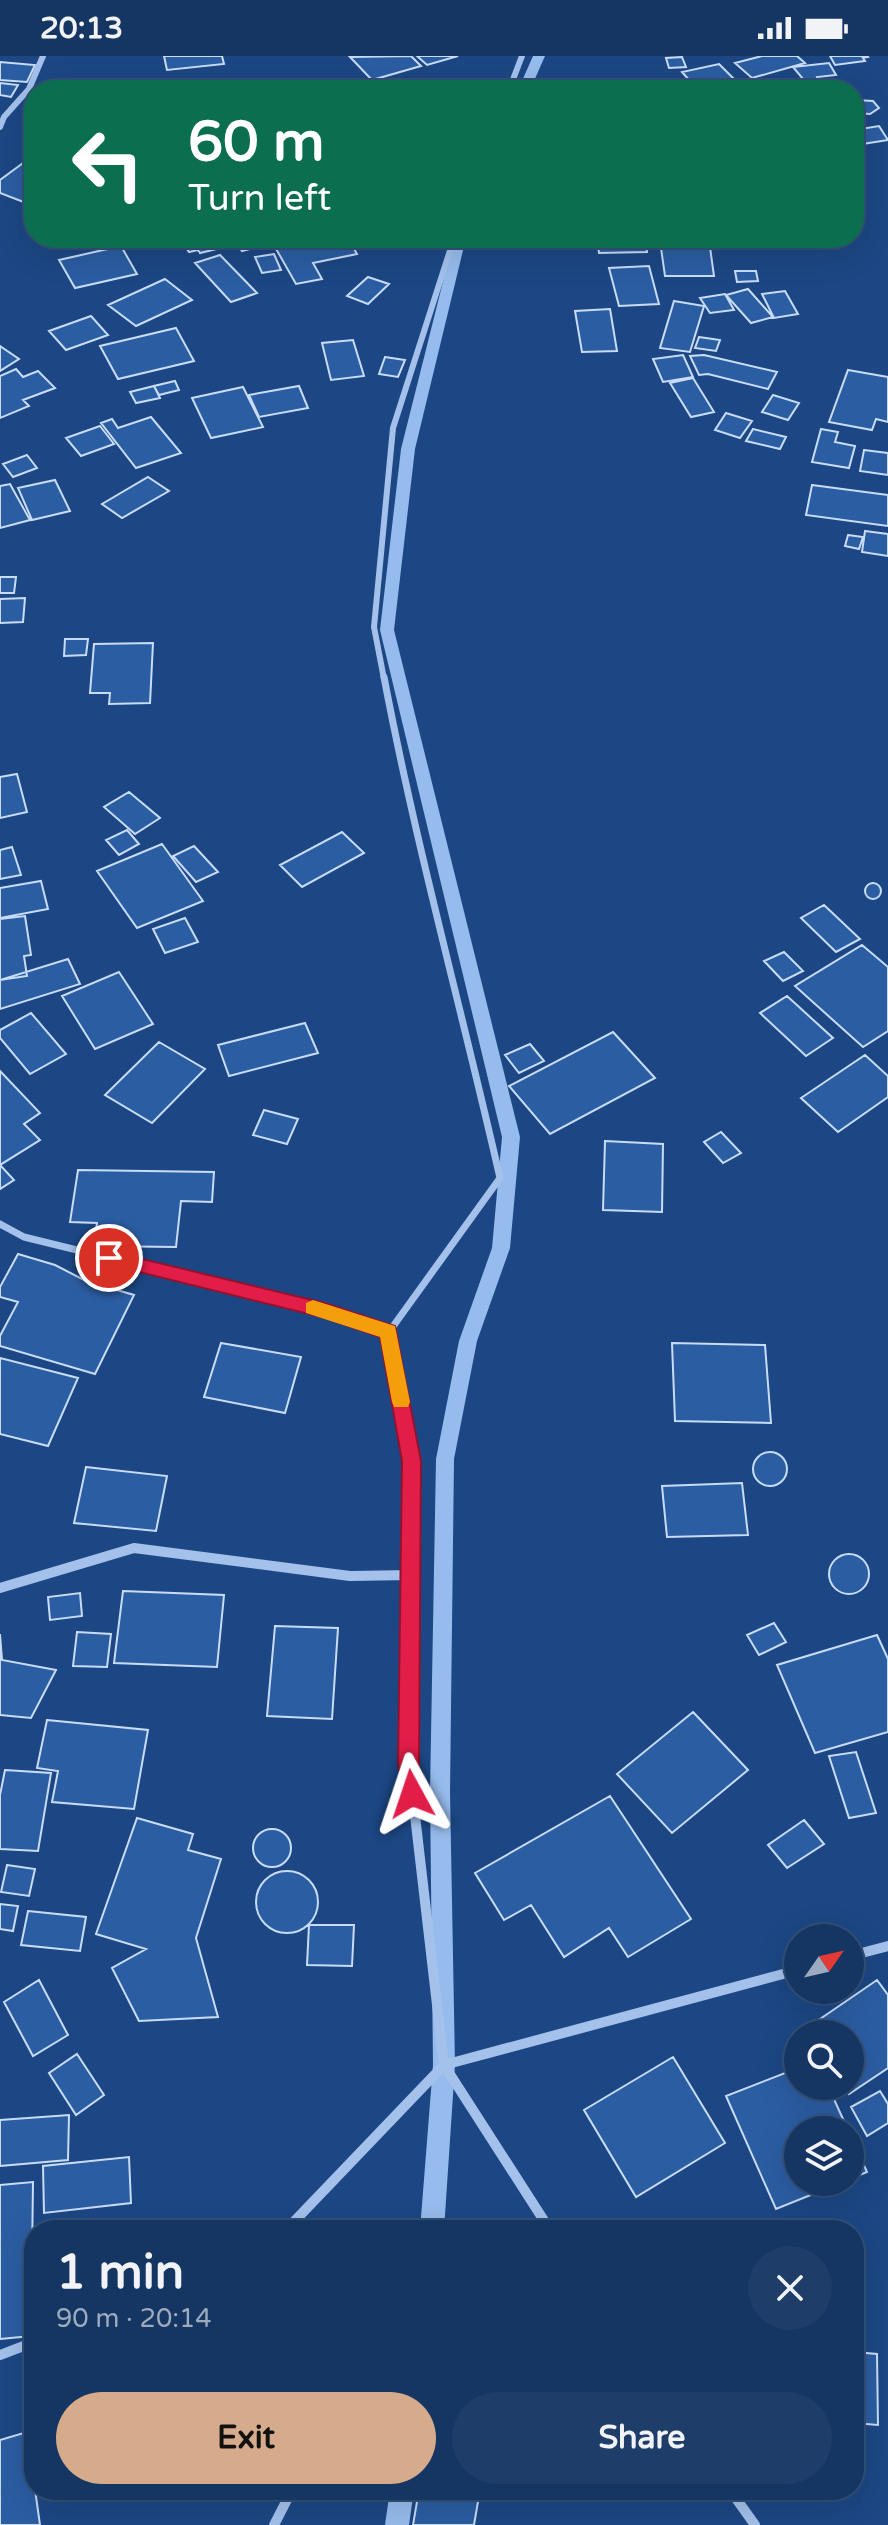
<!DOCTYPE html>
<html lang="en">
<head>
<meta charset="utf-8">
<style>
	:root { --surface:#153563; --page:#1e3d69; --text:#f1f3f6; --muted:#9dabbe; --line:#345078; --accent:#d6ab8b }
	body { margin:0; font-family:"Varela Round",sans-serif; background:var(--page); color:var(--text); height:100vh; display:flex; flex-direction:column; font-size:30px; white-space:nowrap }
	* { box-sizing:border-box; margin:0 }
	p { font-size:26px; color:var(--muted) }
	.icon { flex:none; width:44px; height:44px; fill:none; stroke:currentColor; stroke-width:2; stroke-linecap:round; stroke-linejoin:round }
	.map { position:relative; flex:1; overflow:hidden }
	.details { position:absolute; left:24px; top:2164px; width:840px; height:280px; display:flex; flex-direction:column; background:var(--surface); border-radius:32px; box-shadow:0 8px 32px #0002,0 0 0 2px var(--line) }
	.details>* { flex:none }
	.top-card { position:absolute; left:24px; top:24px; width:840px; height:168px; border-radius:32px; box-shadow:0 8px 32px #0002,0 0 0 2px var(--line); background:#0b6e4f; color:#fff; overflow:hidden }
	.needle { width:52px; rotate:56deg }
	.buttons { position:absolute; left:784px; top:1868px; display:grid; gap:16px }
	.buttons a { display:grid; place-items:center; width:80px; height:80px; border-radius:50%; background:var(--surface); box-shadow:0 8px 32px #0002,0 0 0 2px var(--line); font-size:40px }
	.pin { position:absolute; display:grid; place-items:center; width:68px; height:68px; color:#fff; margin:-34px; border:4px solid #fff; border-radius:50%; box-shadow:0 2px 8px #0007 }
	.me { position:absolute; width:88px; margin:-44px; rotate:355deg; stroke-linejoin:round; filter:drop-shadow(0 0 6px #0008) }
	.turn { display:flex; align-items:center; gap:28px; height:168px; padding:0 32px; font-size:36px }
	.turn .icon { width:104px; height:104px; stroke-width:2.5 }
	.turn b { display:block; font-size:56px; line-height:68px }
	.round { display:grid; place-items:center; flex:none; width:84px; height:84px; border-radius:42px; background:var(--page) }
	.summary { display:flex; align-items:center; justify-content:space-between; height:136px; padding:0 32px }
	h1 { font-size:48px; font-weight:700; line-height:60px }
	.action { display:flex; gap:16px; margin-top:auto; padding:16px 32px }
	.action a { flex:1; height:92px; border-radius:48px; background:var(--accent); color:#111; font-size:32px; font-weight:700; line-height:92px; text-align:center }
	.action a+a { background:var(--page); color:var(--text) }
	.status { display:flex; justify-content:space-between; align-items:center; height:56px; padding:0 40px; background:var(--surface); direction:ltr }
	.status svg { height:22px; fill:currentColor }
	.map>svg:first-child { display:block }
</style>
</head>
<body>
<div class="status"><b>20:13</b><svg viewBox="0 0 49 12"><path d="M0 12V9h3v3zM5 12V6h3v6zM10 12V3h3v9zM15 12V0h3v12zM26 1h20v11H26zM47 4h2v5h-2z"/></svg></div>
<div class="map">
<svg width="888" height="2469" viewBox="0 0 888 2469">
	<rect width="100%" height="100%" fill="#1c4784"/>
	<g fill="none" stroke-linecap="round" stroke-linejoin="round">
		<!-- stream -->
		<path fill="#96bced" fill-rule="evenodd" d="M533,0H545L530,34H518Z
			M454,182H466L415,393L394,574L520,1081L510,1192L477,1285L454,1403L450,1736L455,2009L444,2174H420L433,2009L430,1736L436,1403L459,1285L492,1192L502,1081L380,574L401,393Z
			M390,2434H414L409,2469H385Z"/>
	</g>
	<!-- building -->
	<path fill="#2b5da2" stroke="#c8dcf8" stroke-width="2" d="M164,0H222L224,8L167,14Z
		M411,0L421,10L372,24L350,1Z
		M417,0H458L427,9Z
		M762,0H797L805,7L752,22L735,7Z
		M830,0H867L868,1L863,2L865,5L835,9Z
		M682,1L686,11L669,12L666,2Z
		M0,6L35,9L27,26L0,24Z
		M829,7L836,19L817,21L820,28L808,29L793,11Z
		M719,8L745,34H698L682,16Z
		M0,27L18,29L11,41L0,39Z
		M856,44L873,45L879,52L870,58L856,57Z
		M879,70L888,84L856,89L854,74Z
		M23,107L34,111V150L0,137V124Z
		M180,182H269L273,187L242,195L237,188L200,197L198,194L189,196Z
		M318,182H348L357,198L313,207L322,223L296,228L275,191Z
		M597,182H645L647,196L599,197Z
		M722,182H742V192L722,191Z
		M709,184L714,220H665L660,185Z
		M121,190L137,218L75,232L59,204Z
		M274,198L281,214L262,217L255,201Z
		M220,199L257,237L231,246L195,207Z
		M649,210L659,248L619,250L609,212Z
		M735,215H756L758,225L737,226Z
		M368,221L389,228L368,248L347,240Z
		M165,223L192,244L136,270L108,249Z
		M748,233L773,261L751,267L726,239Z
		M785,235L798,258L774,262L762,238Z
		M725,238L734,254L710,257L700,242Z
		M674,245L704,250L690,296L660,292Z
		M610,253L617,295L582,296L575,255Z
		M91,260L108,279L66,294L49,275Z
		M176,272L194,305L118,323L100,290Z
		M699,281L720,284L716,295L695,292Z
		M353,284L364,320L331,324L322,287Z
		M0,290L19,303L0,315Z
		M683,299L693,321L663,326L653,303Z
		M704,299L777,316L768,333L708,318L699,319L690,300Z
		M385,301L405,304L398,321L379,318Z
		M16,313L23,321L38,315L55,332L23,344L29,350L0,362V320Z
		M848,314L888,321V366L876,363L872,374L829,366Z
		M693,322L714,356L691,361L670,327Z
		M175,325L179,334L159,339L154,330Z
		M154,330L160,342L136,347L130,336Z
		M299,330L308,352L259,361L249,339Z
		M243,331L263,371L211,382L192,342Z
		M773,339L799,347L788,364L762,356Z
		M726,357L752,365L740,382L715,374Z
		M151,361L181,397L136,412L101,367L112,363L118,372Z
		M100,370L114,388L81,400L66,382Z
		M753,373L786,381L780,393L746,385Z
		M821,373L838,376L835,386L855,390L849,412L812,406Z
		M864,394L888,397V419L860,415Z
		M27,399L37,412L13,421L3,408Z
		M148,421L169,435L122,462L102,448Z
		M55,424L70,455L32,464L18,432Z
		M10,428L30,464L0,472V430Z
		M812,429L888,439V470L806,459Z
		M865,475L888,478V500L862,496Z
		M848,479L863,481L859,493L845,490Z
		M0,521H16L14,537H0Z
		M25,542L23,566L0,567V543Z
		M65,583H88L86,599L64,600Z
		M153,587L150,647L109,648L110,637H90L94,588Z
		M17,718L27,756L0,762V721Z
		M129,736L160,762L135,778L104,751Z
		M127,774L139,788L119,799L106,784Z
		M342,776L364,797L302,831L280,809Z
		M162,788L203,845L137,872L97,815Z
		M194,790L218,816L196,826L173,800Z
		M12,791L21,819L0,823V794Z
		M41,825L48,853L0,862V832Z
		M865 835a8 8 0 1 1 16 0a8 8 0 1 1-16 0Z
		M824,849L860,883L836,896L801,862Z
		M25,860L31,899L24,900L27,920L0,924V863Z
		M185,862L198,886L165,897L153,873Z
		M862,889L888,911V975L863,991L795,930Z
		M784,896L803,915L783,925L764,905Z
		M68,903L80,928L0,953V924Z
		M119,916L153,968L95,993L62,940Z
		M787,940L833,982L806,1000L760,957Z
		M31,957L66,998L30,1018L0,982V974Z
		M305,967L318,997L229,1020L218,989Z
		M613,976L655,1022L550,1078L509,1030Z
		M159,986L205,1013L152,1067L105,1039Z
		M530,988L544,1005L519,1017L505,999Z
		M865,999L888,1020V1041L838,1076L801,1042Z
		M0,1015L40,1057L24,1068L40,1084L0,1109Z
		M264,1054L298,1063L287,1088L253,1079Z
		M721,1076L741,1097L723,1107L704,1086Z
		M605,1085L663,1088L662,1156L603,1154Z
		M0,1109L14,1124L0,1133Z
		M78,1114L214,1116L212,1146L181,1145L176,1191L94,1190L97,1167L70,1166Z
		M18,1198L55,1209L86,1225L134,1239L95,1318L0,1290V1280L18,1246L0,1241V1231Z
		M221,1287L301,1301L285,1357L204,1341Z
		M672,1287L765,1289L771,1367L675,1365Z
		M0,1302L78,1322L48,1390L0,1378Z
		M753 1413a17 17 0 1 1 34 0a17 17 0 1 1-34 0Z
		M86,1411L167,1420L156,1475L74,1467Z
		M742,1427L748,1479L667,1481L662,1430Z
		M829 1518a20 20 0 1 1 40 0a20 20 0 1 1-40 0Z
		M123,1535L224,1539L217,1611L114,1607Z
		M80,1537L82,1560L50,1564L48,1541Z
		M774,1567L786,1586L759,1599L747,1579Z
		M275,1570L338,1572L332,1663L267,1660Z
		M77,1576L111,1578L107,1611L73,1610Z
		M0,1578L2,1604L56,1614L31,1662L0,1659Z
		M877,1579L888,1603V1676L815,1697L777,1609Z
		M693,1656L748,1714L672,1777L617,1718Z
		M47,1664L148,1674L134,1753L52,1746L58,1715L37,1712Z
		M856,1696L876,1757L849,1762L829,1700Z
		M5,1714L51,1717L38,1795L0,1793V1739Z
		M610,1740L691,1863L628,1901L609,1872L564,1901L531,1849L504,1864L475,1817Z
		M137,1762L193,1778L188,1794L221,1803L196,1882L218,1961L139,1965L112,1912L146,1893L96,1878Z
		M804,1764L824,1788L787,1812L768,1789Z
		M253 1792a19 19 0 1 1 38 0a19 19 0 1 1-38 0Z
		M7,1809L35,1813L29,1840L1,1836Z
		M256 1846a31 31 0 1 1 62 0a31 31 0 1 1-62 0Z
		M0,1848L18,1850L13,1875L0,1873Z
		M28,1855L86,1861L80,1895L21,1889Z
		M309,1869H354L352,1910L307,1909Z
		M39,1924L68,1979L33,2000L4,1946Z
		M877,1924L888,1939V2012L849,2038L844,2030H850V1978H807L804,1974Z
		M77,1998L104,2039L76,2059L49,2017Z
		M673,2001L725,2087L636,2141L584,2054Z
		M798,2012V2030H828L848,2074H798V2126H843L776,2153L726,2040Z
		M880,2035L888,2048V2067L867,2080L851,2051Z
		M69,2059L68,2104L0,2110V2064Z
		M850,2078L867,2116L850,2123Z
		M129,2101L131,2147L44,2157L43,2110Z
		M33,2126L31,2280L0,2283V2129Z
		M854,2296L877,2298L878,2369L854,2367Z
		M27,2376L40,2469H0V2384Z
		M419,2434H480L474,2469H413Z"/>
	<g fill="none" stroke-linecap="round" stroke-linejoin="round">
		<!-- minor-far2 -->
		<path stroke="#a3c1eb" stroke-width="6" d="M509,34L522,0
			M0,71L4,61L29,33L43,0
			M384,623L374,571L393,372L454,182"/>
		<!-- minor-far1 -->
		<path stroke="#a3c1eb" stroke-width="7" d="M384,621C416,790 462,955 500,1122L389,1276L411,1405V1429
			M0,1168L24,1181L325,1255L389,1276"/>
		<!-- minor -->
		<path stroke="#a3c1eb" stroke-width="10" d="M411,1427L409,1708L444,2009L550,2174
			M0,1532L134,1492L350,1520L411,1519
			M850,1900L888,1890
			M286,2174L444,2009L798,1914
			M0,2299L34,2286
			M730,2434L755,2469
			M274,2469L292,2434"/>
	</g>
	<!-- route -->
	<path fill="#e11d48" stroke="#92132f" stroke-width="2" d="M109,1195L325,1247L395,1270L421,1405L419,1708L423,1738L420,1745L412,1748L405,1745L398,1708L402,1405L380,1281L325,1262L103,1207V1197Z"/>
	<!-- slow -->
	<path fill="#f59e0b" d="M313,1244L395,1270L410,1346L408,1351H394L392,1346L380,1281L306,1257V1247Z"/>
</svg>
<div class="buttons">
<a><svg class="needle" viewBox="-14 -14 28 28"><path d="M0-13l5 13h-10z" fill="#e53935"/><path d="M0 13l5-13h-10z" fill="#9dabbe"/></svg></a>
<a><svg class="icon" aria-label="search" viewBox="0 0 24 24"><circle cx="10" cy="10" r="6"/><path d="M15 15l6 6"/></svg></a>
<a><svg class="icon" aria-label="layers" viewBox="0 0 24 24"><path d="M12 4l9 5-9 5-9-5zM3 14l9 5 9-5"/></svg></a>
</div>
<div class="pin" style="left:109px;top:1202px;background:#d93025"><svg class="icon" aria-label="arrive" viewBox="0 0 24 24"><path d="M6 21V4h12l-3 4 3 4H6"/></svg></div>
<svg class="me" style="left:412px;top:1738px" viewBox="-20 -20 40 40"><path d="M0-17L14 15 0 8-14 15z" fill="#e11d48" stroke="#fff" stroke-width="4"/></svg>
<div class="top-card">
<div class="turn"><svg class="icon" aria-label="left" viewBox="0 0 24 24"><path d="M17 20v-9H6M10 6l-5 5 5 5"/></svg><div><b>60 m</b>Turn left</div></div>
</div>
<section class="details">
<div class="summary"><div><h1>1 min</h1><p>90 m · 20:14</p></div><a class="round"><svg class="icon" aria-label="close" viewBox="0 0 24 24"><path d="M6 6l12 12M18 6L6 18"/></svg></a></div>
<div class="action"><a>Exit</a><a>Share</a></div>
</section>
</div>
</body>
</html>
